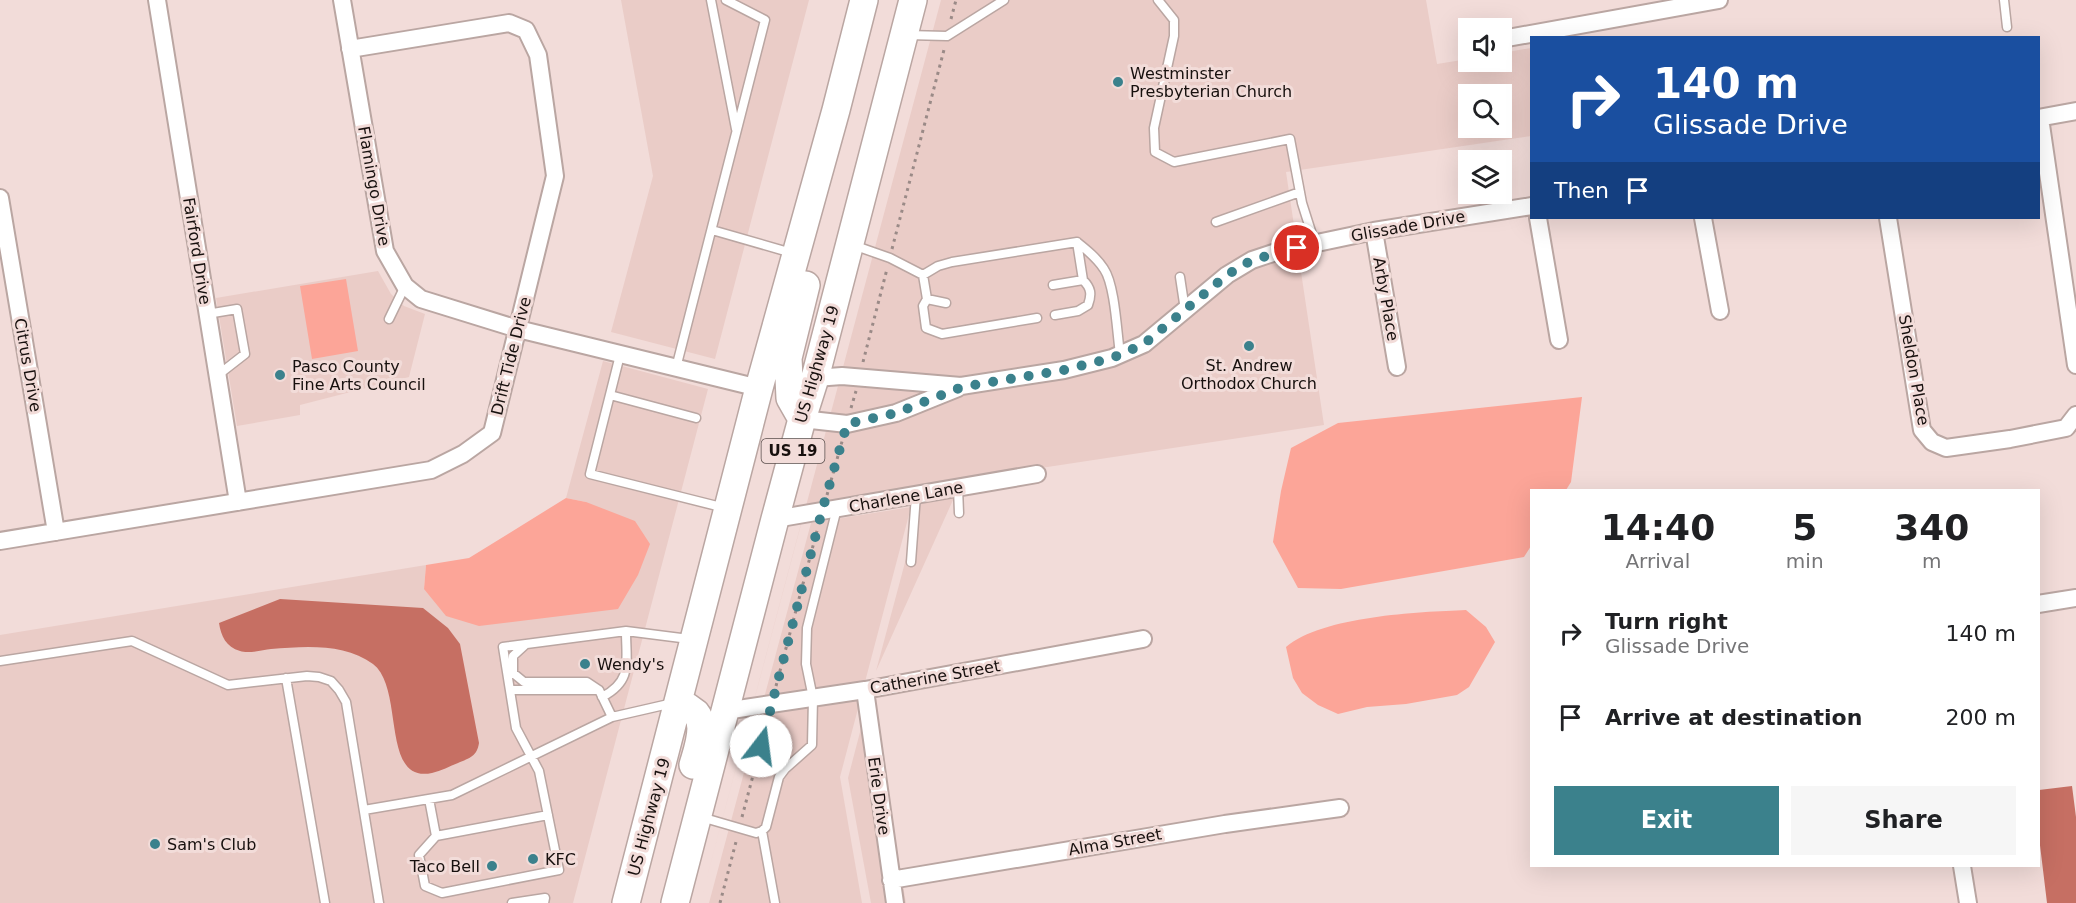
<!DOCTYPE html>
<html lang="en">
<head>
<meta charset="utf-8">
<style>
	:root { --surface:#fff; --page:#f6f6f6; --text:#202124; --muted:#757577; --accent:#3b818c }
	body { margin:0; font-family:"DejaVu Sans",sans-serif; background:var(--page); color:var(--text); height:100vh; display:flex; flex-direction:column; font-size:22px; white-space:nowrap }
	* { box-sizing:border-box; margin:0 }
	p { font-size:20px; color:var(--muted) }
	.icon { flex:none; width:33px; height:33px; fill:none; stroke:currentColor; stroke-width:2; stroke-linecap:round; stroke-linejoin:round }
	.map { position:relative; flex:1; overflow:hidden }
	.sheet { position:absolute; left:1530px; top:489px; width:510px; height:378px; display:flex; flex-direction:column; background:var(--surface); border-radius:0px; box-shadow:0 6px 24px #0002 }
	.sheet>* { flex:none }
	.banner { position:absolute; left:1530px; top:36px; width:510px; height:183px; border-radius:0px; box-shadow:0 6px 24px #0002; background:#1a4fa0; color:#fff; overflow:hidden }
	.tools { position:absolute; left:1458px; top:18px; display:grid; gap:12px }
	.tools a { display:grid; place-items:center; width:54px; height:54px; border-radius:0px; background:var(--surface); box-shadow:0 6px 24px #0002; font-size:30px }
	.pin { position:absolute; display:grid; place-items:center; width:51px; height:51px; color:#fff; margin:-26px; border:3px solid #fff; border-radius:50%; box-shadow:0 2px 6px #0007 }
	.me { position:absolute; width:66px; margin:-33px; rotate:15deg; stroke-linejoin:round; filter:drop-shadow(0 0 4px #0008) }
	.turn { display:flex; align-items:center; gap:21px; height:126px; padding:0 24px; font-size:27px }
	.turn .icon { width:78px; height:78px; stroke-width:2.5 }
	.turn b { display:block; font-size:42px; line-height:51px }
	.then { display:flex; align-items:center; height:57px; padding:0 24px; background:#0003; gap:12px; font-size:22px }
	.eta { display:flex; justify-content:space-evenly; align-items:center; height:102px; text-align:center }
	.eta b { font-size:36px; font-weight:800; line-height:42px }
	.cta { display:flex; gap:12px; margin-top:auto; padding:12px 24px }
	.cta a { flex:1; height:69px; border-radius:0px; background:var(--accent); color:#fff; font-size:24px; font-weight:800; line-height:69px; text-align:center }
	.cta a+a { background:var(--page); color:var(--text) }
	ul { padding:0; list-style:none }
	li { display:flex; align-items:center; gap:18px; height:84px; padding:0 24px }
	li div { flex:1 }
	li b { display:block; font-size:22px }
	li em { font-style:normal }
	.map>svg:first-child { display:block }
</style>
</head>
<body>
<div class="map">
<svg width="2076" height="903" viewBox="0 0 2076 903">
	<rect width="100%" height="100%" fill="#f2dcd9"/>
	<!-- built -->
	<path fill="#eaccc7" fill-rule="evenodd" d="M621,0H809L715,359L611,332L653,176Z
		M941,0H1426L1437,64L1468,59V62H1502V53L1531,48V136L1286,172L1324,425L962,480L876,671L919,510L909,498L802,520L700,903ZM1468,94H1502V128H1468Z
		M378,271L391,294L404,306L425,314L409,377L300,405V415L237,426L216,298Z
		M603,361L708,389L573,903H0V635L426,565L424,589L586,502L566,498Z
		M911,507L840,777L862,903H709L811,523Z
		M870,694L906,903H871L848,778Z"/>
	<!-- green -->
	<path fill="#fca598" d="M346,279L358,351L312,359L300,286Z
		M1582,397L1571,482L1566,490H1532L1531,546L1524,557L1341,589L1298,588L1273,542L1281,491L1291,448L1338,423Z
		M566,498L586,502L635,521L650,544L638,575L618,609L479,626L446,616L424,589L426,565L469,558Z
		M1466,610L1486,627L1495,642L1469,687L1457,695L1406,704L1367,707L1338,714L1318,705L1302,693L1293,678L1286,647C1323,616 1418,612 1466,610Z"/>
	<!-- water -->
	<path fill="#c66f63" d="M280,599L423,608L448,628L460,644L479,743C477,756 470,758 458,763C450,766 441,771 432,773C380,784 405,688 373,664C345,643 305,646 271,649C262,650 248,654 240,651C226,647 221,636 219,623Z
		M2072,786L2076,817V903H2047L2039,837V790Z"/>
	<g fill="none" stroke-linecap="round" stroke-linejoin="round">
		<!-- service casing -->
		<g stroke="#baa6a2" stroke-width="11">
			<path id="service" d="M711,0L736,129
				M1158,0L1174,20V36L1154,128L1155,152L1174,162L1290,139L1302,203L1315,244
				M2004,0L2007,27
				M907,35L947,36L1004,0
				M1216,222L1300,192
				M712,230L792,253
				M1077,242L1083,280
				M853,245L890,258L923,275
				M923,275L938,266L952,262L1077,242C1087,250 1097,258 1104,269C1115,285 1117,333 1120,354
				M923,275L927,299
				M1180,277L1185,310
				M1053,285L1083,280C1091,288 1092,294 1088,305L1078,311L1055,315
				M946,303L927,299L923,306L926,328L942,334L1037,318
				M207,314L237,309L245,354L218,375
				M389,319L405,286
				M620,355L590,474L725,508
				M676,368L765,20L726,0
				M610,395L696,418
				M958,488L959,513
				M911,562L916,495
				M525,645L513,656V673L524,682H587L599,690
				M0,661L132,641L228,685L307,676L319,677L331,681L339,690L346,702L379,903
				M286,678L325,903
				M510,690H599L612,717
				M602,697C633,681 626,662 626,631
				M429,799L436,836L548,815
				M364,810L452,795L612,717L673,703
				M701,817L756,833L762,831L766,827L779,777L785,769L812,745L813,698L806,664L807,628L837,508
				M762,831L775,903
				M436,836L419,855L425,886L442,893L559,870L539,771L516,728L503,647L626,631L689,639
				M512,903L545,898L544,903"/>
		</g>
		<!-- minor casing -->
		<g stroke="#baa6a2" stroke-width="20">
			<path id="minor" d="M157,0L238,502
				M342,0L385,251L405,286L421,299L518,329L759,388
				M1502,39L1719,0
				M2038,118L2076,111
				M2040,118L2076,365
				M0,198L56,532
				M1538,218L1559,340
				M1703,218L1720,311
				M1888,218L1922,430L1932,442L1946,448L2010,439L2066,428L2076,415
				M1374,231L1397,367
				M815,378L842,376L961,386L1064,370L1112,358L1144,344L1227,275L1252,260L1279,251L1374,231L1532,206
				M802,419L847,424L896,413L958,388
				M775,519L1037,474
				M0,541L431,470L463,454L492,433L555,176L538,55L526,30L509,23L350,49
				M2038,604L2076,598
				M865,690L895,903
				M725,711L865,690L1143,639
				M1962,866L1968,903
				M891,880L1225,824L1340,808"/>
		</g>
		<!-- trunk casing -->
		<g stroke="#baa6a2" stroke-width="30">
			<path id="trunk" d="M802,419L790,398L788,358L806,285
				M680,702C685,705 691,709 696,713C707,726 697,751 693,765
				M626,903L759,388L836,110L864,0
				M675,903L775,519L802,419L815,378L913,0"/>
		</g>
		<!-- path -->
		<path stroke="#9a8a87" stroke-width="3" stroke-dasharray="3 4.5" stroke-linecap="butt" d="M951,19L956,0
			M892,249L945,46
			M863,362L887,269
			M851,408L856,391
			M827,495L843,438
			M776,686L818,527
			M742,817L768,719
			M720,903L737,838"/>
		<!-- service -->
		<use href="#service" stroke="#fff" stroke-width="8"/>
		<!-- minor -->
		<use href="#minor" stroke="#fff" stroke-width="16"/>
		<!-- trunk -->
		<use href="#trunk" stroke="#fff" stroke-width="27"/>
	</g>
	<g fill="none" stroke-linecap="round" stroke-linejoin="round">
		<!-- route -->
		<path stroke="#3b818c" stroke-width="10" stroke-dasharray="0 18" d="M761,746L822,511L847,424L896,413L962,387L1064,370L1112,358L1144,344L1227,275L1252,260L1297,248"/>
	</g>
	<!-- markers -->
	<g fill="#3b818c" stroke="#f2dcd9" stroke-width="2">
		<circle cx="1118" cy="82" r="6"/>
		<circle cx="1249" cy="346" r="6"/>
		<circle cx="280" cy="375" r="6"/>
		<circle cx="585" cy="664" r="6"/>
		<circle cx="155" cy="844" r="6"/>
		<circle cx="533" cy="859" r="6"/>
		<circle cx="492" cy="866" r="6"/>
	</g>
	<g text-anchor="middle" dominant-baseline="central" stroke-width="6" stroke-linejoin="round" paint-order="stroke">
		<!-- shield labels -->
		<rect fill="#f2dcd9" stroke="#594d4b" stroke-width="1.5" x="761.5" y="439" width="63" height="24" rx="4.5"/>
		<g font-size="15" font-weight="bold" fill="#17100e">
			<text x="793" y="451">US 19</text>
		</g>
		<!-- poi labels -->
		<g font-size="16" fill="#17100e" stroke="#f2dcd9" text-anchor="start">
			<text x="1130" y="73">Westminster<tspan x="1130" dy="18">Presbyterian Church</tspan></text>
			<text x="1249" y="365" text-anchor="middle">St. Andrew<tspan x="1249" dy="18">Orthodox Church</tspan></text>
			<text x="292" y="366">Pasco County<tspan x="292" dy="18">Fine Arts Council</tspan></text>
			<text x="597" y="664">Wendy's</text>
			<text x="167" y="844">Sam's Club</text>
			<text x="545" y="859">KFC</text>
			<text x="480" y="866" text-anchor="end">Taco Bell</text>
		</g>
		<!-- street labels -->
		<g font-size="16" fill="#17100e" stroke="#f2dcd9">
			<text transform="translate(374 186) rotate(80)">Flamingo Drive</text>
			<text transform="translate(1408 226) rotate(-10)">Glissade Drive</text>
			<text transform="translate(197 251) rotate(81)">Fairford Drive</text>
			<text transform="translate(1386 299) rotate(80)">Arby Place</text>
			<text transform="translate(511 356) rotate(-76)">Drift Tide Drive</text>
			<text transform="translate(817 364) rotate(-74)">US Highway 19</text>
			<text transform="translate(28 365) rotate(80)">Citrus Drive</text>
			<text transform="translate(1914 370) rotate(80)">Sheldon Place</text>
			<text transform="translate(906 497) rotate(-10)">Charlene Lane</text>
			<text transform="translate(935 677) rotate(-10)">Catherine Street</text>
			<text transform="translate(879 796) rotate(82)">Erie Drive</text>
			<text transform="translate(649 817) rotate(-75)">US Highway 19</text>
			<text transform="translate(1115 842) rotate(-10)">Alma Street</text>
		</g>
	</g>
</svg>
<div class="tools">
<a><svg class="icon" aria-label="sound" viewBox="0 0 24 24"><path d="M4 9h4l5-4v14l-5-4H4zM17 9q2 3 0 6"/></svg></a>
<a><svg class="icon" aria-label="search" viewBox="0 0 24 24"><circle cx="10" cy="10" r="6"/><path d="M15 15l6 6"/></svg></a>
<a><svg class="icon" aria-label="layers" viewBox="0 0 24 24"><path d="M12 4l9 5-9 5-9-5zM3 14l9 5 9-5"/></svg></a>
</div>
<div class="pin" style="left:1297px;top:248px;background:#d93025"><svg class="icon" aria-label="arrive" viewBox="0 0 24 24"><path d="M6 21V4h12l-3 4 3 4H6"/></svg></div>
<svg class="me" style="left:761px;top:746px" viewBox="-20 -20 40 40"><circle r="19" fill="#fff"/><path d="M0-13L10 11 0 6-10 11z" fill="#3b818c"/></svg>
<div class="banner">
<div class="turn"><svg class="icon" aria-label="right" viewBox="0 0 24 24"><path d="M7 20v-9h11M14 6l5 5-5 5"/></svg><div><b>140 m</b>Glissade Drive</div></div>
<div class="then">Then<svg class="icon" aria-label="arrive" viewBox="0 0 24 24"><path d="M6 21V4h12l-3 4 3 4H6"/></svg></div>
</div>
<section class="sheet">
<div class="eta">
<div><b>14:40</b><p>Arrival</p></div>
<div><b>5</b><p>min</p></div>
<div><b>340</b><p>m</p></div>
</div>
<ul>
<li><svg class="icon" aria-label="right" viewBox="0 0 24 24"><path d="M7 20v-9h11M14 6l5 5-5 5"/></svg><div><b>Turn right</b><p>Glissade Drive</p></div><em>140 m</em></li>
<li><svg class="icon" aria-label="arrive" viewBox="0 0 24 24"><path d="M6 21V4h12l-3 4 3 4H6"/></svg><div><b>Arrive at destination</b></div><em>200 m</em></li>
</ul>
<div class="cta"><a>Exit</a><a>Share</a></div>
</section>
</div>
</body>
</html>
